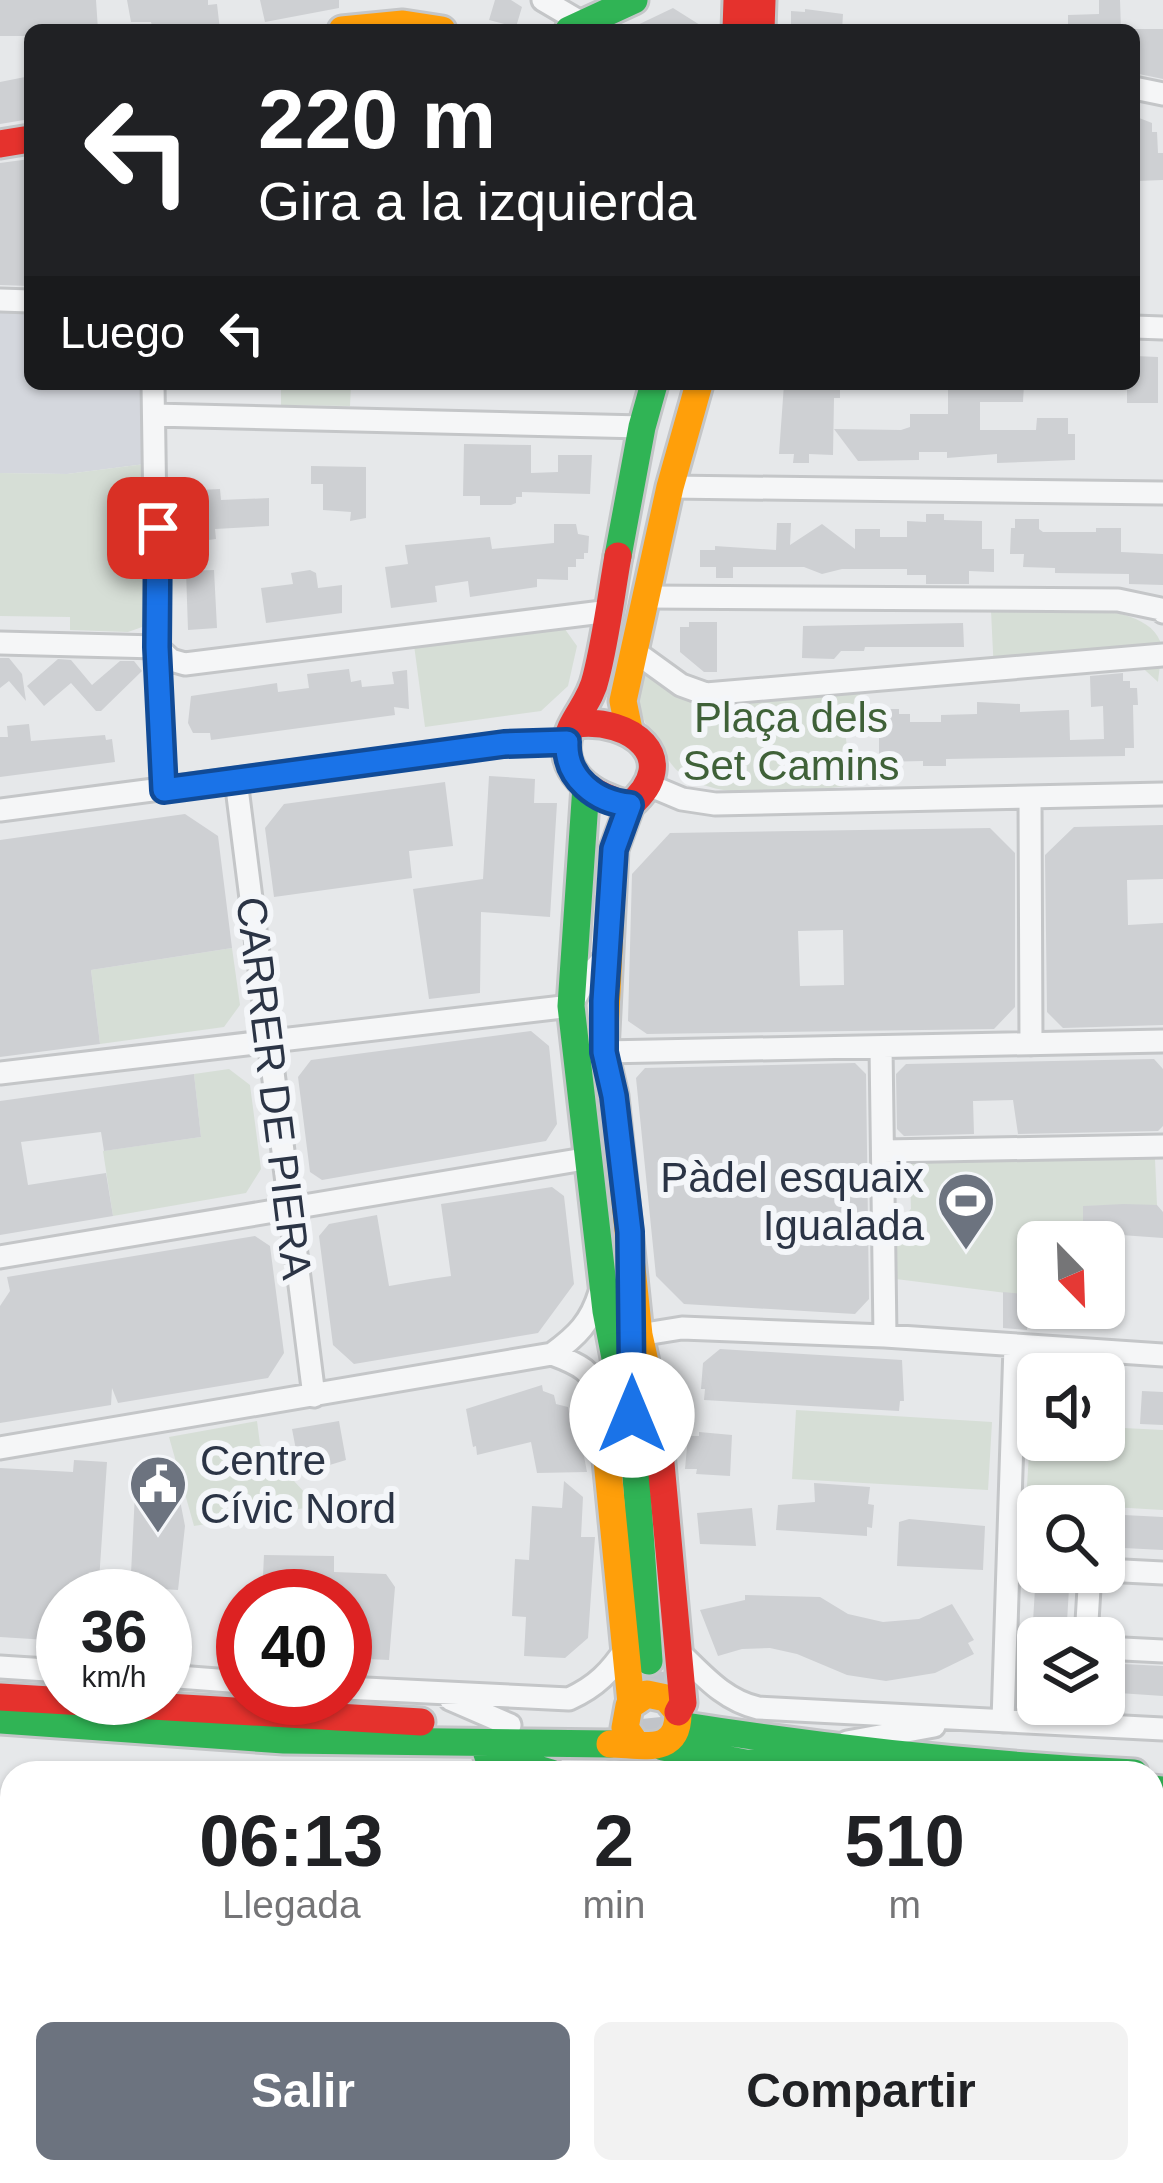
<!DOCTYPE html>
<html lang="es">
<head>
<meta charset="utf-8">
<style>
	:root { --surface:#fff; --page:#f2f2f2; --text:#202124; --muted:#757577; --accent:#6c737f }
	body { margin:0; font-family:Arial,sans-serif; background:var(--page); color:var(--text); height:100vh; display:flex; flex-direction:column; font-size:45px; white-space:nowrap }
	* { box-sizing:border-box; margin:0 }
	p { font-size:39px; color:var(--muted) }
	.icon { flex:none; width:66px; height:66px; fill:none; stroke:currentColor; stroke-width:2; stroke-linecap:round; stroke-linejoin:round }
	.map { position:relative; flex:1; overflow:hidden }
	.sheet { position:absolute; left:0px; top:1761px; width:1164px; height:423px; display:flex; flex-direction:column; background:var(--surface); border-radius:36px 36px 0 0; box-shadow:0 3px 9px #0004 }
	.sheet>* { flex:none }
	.banner { position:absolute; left:24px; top:24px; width:1116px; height:366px; border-radius:18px; box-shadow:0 3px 9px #0004; background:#202124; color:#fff; overflow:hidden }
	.needle { width:78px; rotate:157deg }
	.fabs { position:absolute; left:1017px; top:1221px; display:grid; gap:24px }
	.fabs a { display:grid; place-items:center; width:108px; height:108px; border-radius:18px; background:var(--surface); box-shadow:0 3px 9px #0004; font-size:60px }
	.speed { position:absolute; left:36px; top:1569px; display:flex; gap:24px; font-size:60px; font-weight:700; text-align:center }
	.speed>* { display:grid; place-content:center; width:156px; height:156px; border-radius:50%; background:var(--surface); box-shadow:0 3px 9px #0004; line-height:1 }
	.speed small { font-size:30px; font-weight:400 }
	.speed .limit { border:18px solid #d22; background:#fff; color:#111 }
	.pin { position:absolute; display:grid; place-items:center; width:102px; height:102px; color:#fff; margin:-51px; border-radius:24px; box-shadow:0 6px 18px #0006 }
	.me { position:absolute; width:132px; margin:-66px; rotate:0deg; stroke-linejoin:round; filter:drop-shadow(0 0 9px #0008) }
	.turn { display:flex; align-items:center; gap:42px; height:252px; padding:0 36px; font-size:54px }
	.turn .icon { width:156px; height:156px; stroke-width:2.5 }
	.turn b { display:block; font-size:84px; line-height:102px }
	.then { display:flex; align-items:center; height:114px; padding:0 36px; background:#0003; gap:24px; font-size:45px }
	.eta { display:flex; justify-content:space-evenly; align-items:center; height:204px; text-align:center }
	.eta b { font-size:72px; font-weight:600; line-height:84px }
	.cta { display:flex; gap:24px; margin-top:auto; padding:24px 36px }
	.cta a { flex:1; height:138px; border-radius:18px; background:var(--accent); color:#fff; font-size:48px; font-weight:600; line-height:138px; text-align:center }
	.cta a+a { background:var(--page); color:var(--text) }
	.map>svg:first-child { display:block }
</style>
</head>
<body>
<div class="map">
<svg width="1163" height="2183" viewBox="0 0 1163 2183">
	<rect width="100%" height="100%" fill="#e6e8ea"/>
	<!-- built -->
	<path fill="#d4d7dd" d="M0,313H30V384H141L145,464L67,474L0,473Z"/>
	<!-- green -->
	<path fill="#d6ded6" d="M281,384H351L350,406L281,405Z
		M145,464V626L128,632L70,630V617L0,616V473L67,474Z
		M1078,606C1102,610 1150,614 1160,641C1163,652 1159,670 1158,682L1134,660L994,673L991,611Z
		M562,625L577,646L568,686L541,711L425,727L414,645Z
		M641,672L665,684L866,687L843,717L848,754L881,781C829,788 722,808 679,772C670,765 663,751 657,742C640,720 636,700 641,672Z
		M232,948L240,1005L224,1027L100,1044L91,970Z
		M229,1069L250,1085L261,1169L246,1193L113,1216L103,1151L201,1137L194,1074Z
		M1154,1136L1157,1205L1083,1206V1242H1038V1297L896,1279L894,1226L911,1209L909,1140Z
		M796,1410L992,1422L988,1490L792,1479Z
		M257,1421L260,1444L317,1506L194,1526L169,1437Z
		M1031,1422L1038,1423V1440H1104V1427L1163,1430V1510L1026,1502Z
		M1152,1805H1163V1919H1152Z"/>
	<!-- building -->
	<path fill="#ced0d3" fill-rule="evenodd" d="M0,0H96L98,30H30V36H0Z
		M127,0H208V5L217,4L220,30H153L151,22H131Z
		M260,0H339V8L265,22Z
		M495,0H511L522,7L516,27L489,20Z
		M1099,0H1120L1121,30H1068V15L1099,14Z
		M673,8L708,30H627Z
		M805,9L843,14L842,30H791V11L805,12Z
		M1134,29H1163V79L1134,73Z
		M30,76V119L0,124V82Z
		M1134,116L1152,123V132H1157L1158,153H1163V180L1137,181Z
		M30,159V286L0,285V163Z
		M1135,356L1158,357V403H1127V384H1134Z
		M784,384H840V398H834L833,455L809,454V463H793L794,454H779Z
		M948,384H1024L1023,402H980V430H1036L1037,418H1068V434H1075V460L997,463V454L947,458V452H919V460L858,461L834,429L901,430L910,427V414H948Z
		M464,444L531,445V473L558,472V455H592L590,494L522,492V497H516V503L511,505H480V496H463Z
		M311,466L366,467V518L350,521L351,512L323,510V484H311Z
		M199,484V490L220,489L221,500L269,498V526L215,529L216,539L193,542L191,516H178L177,485Z
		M926,514H944V520L982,521V549H994V572L969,571V584H926V575H907V569H842L822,574L804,567H733V578H716V567H700V550H715V546L776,550L777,523H791L790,545L822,524L855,549V529H880V537H907V521L926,522Z
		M1015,519H1039V529L1043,532H1096V528H1121V552L1163,554V585L1129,584V574L1055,573V568L1023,567L1024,554H1010L1011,528H1015Z
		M554,524H576L578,534L589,536L588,553H584V559H576V567H568V580L537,579V587L470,597L468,581L435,586L437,602L391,608L385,567L408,564L405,545L490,537L492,549L554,543Z
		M214,570L217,628L188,630L186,571Z
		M310,570L316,573L318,588L342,585V613L266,623L261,588L293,584L291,573Z
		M689,622H717V672H704L680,652V627H689Z
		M963,623L964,647H865L864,651H841L834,659L802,658L803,626Z
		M0,658H9L22,674L26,701L9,681L0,688Z
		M58,659L71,660L92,685L120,661H134L142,671L101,711H96L71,683L44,706L27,686Z
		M349,669L351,682L361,680L362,687L394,684L392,672L407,670L409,709L394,707L395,715L211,740L210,733H193L188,723L191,696L277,683L278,692L309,688L307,674Z
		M1123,673V681H1130V688H1137L1138,705H1133L1134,748H1125V756L946,759V766H923V761L879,762V737H874L877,709H899V714H910V722H941V715L977,714V702L1020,704V712L1069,710L1070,740L1104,739L1103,706L1091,707L1090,676Z
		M29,724L31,741L105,735L106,740L112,739L115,762L0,777V737H8L7,726Z
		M489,776L535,779L534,803H557L550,917L481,912L480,993L429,999L413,889L483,879Z
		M445,782L453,846L409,851L412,878L274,897L265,828L284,804Z
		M185,814L218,836L232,948L91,970L100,1044L0,1057V840Z
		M1163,825V879L1127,880L1128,925L1163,923V1025L1063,1028L1047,1012L1045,855L1074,827Z
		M990,828L1015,853V1007L994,1029L647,1034L628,1021L632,874L670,833ZM843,930L844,985L800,986L798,931Z
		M531,1031L549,1046L557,1124L546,1141L322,1180L310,1172L298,1077L311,1060Z
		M1154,1059L1163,1069V1126L1158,1131L1018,1134L1013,1100L973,1101L974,1134L904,1136L897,1129L896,1074L906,1064Z
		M855,1063L866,1074L869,1299L855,1314L684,1304L656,1276L636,1078L645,1068Z
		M194,1074L201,1137L104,1151L101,1132L21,1142L28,1185L106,1173L113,1216L0,1235V1101Z
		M552,1187L564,1196L574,1284L538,1333L354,1364L333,1345L319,1236L329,1224L377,1215L389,1286L430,1279L451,1276L441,1204Z
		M1124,1204L1157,1205L1163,1212V1238L1107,1234L1108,1242H1083V1206Z
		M255,1236L270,1246L284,1353L268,1378L118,1403L112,1388L111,1405L0,1423V1306L10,1291L7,1277Z
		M1003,1292L1031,1295L1027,1330L1003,1328Z
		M720,1349L902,1360L904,1401H900L899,1411L704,1400L705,1389H701L703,1363Z
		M542,1385L543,1391L554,1395L556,1404L568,1407L573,1437L580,1435L587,1472L537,1473L531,1442L477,1455L476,1446L473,1447L466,1409Z
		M1142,1391L1163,1392V1425L1140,1424Z
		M339,1421L346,1460L310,1471L302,1454L297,1455L292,1429Z
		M699,1432L732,1435L730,1476L696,1474L697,1469H685L688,1436H699Z
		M74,1460L107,1462L98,1596H63V1641L0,1637V1468L73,1472Z
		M564,1481L583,1497L581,1537H595L588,1638L565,1658L524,1656L526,1617L512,1616L515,1559L529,1560L532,1506L562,1508Z
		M814,1483L870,1487L868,1504L874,1505L872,1528L867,1527V1536L776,1530L778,1505L815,1502Z
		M177,1485L185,1526L178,1590L162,1589L161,1596L130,1594L135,1493Z
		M752,1508L756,1546L700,1544L697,1513Z
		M1104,1514L1163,1517V1550L1104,1547Z
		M909,1519L985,1526L983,1570L897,1566L899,1522Z
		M264,1555L334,1556V1572L386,1574L395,1587L389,1660L345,1658V1596H262Z
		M1036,1572H1070L1066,1638H1032Z
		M745,1595L820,1597L848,1614L883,1622L919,1619L952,1604L974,1640L968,1643L974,1654L935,1673L886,1681L847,1675L797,1654L770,1648L742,1649L718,1656L700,1610L745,1600Z
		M1104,1663L1163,1666V1696L1104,1692Z"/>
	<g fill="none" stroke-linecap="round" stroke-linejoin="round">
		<!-- secondary-tunnel -->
		<path stroke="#c1c4c9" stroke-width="30" stroke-dasharray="30 15" stroke-linecap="butt" d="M649,1673L659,1769"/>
		<!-- street casing -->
		<g stroke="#c4c6c8" stroke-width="27">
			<path id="street" d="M543,0L589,27
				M1134,88L1163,94
				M0,300L30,301
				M1134,327L1163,328
				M153,384L157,647L164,790
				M154,415L642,427
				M670,487L1163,493
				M647,597L1118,600L1161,609L1163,612
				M0,643L157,647L171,660L185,664L610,611
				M634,651L681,685L706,694L1163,655
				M236,780L314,1396
				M651,786L682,799L715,804L1163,794
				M1030,798L1031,1044
				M0,810L504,744L567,742
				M881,1047L885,1336
				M604,1052L1163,1041
				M0,1073L571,1006L587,977L607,955
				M884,1151L1163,1146
				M0,1257L590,1158
				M639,1335L682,1328L885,1336L1163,1355
				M552,1354C579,1364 594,1371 602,1398
				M0,1448L552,1354C577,1336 591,1322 600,1292
				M1104,1570L1163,1573
				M1086,1638L1090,1572
				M1104,1648L1163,1651
				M679,1652C704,1676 724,1700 758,1708L1163,1729
				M0,1667L63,1671
				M165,1676L243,1682
				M345,1688L569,1699C597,1686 610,1672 627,1647
				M450,1699L510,1725
				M1003,1721L1015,1346
				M847,1742L934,1726
				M1152,1932H1163
				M0,2041L12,2037
				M0,2167L9,2183
				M910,2172L911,2183
				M1081,2172L1083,2183"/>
		</g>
		<!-- fast casing -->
		<g stroke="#c4c6c8" stroke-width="33">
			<path id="fast" d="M569,30L634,0
				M618,556L642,427L654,384
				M586,786L571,1006L606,1311L633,1452
				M633,1433L649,1661
				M0,1720L284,1740L610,1744
				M679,1725C830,1749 981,1765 1134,1773
				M663,1747L745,1763L831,1767
				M487,1754L551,1773
				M1152,1789L1163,1790
				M729,2183L731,2172"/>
		</g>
		<!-- slow casing -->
		<g stroke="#c4c6c8" stroke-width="33">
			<path id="slow" d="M342,30L403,24L442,30
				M629,730L623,701L670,487L699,384
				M630,805L614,849L604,1052L614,1096L639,1335L648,1376
				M605,1377V1440L631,1703
				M610,1744C641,1744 679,1757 678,1712L666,1698L647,1694L629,1706L625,1728L636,1744"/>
		</g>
		<!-- jam casing -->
		<g stroke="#c4c6c8" stroke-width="33">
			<path id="jam" d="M736,30L737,0
				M761,30L762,0
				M0,144L30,139
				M576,724C630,717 684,758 630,805C594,798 552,770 571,728C579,711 592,697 596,677C606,638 611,596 618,556
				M648,1376L656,1409L683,1703L678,1712
				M0,1697L421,1722"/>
		</g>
		<!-- street -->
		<use href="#street" stroke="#f5f6f7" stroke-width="21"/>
		<!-- fast -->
		<use href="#fast" stroke="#30b455" stroke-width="27"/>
		<!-- slow -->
		<use href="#slow" stroke="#ff9f0a" stroke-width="27"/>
		<!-- jam -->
		<use href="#jam" stroke="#e5322d" stroke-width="27"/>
	</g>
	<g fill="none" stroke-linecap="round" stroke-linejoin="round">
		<!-- route casing -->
		<g stroke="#114b97" stroke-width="30">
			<path id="route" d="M158,528L157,647L164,790L504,744L567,742C565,778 596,802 630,805L614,849L604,1001V1052L614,1096L630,1232L632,1415"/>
		</g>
		<!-- route -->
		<use href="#route" stroke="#1a73e8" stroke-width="21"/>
	</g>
	<!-- icons -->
	<defs>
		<g id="stadium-pin" transform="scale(3)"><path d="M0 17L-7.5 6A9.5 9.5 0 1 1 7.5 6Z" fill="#6c737f" stroke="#f4f6f9"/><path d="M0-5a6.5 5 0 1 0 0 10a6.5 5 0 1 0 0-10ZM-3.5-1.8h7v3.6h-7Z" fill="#fff"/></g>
		<g id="civic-pin" transform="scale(3)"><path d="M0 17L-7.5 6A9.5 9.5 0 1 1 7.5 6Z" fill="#6c737f" stroke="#f4f6f9"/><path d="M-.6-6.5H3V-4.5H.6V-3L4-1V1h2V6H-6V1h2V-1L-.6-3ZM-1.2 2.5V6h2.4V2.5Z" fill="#fff"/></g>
	</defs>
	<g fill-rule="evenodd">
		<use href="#stadium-pin" x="966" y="1201"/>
		<use href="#civic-pin" x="158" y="1484"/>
	</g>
	<g text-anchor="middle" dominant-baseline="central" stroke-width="12" stroke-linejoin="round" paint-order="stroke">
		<!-- park labels -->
		<g font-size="42" fill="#3f6138" stroke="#f4f6f9">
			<text x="791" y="717">Plaça dels<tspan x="791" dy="48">Set Camins</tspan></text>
		</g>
		<!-- street labels -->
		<g font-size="42" fill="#2b3445" stroke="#f4f6f9">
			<text transform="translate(274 1088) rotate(83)">CARRER DE PIERA</text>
		</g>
		<!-- poi labels -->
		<g font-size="42" fill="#2b3445" stroke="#f4f6f9" text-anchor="end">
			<text x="924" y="1177">Pàdel esquaix<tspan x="924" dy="48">Igualada</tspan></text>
			<text x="200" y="1460" text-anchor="start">Centre<tspan x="200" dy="48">Cívic Nord</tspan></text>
		</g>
	</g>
</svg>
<div class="fabs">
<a><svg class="needle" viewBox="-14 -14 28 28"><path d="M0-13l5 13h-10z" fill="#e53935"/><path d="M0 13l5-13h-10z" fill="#757577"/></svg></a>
<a><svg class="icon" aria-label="sound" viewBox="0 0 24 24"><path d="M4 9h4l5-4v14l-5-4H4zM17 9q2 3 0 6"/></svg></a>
<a><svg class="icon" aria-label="search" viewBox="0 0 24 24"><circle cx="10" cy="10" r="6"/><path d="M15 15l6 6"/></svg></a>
<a><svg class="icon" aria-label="layers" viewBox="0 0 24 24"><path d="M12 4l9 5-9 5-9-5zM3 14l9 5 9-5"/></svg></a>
</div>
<div class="speed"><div>36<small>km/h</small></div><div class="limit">40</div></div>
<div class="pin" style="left:158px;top:528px;background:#d93025"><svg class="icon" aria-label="arrive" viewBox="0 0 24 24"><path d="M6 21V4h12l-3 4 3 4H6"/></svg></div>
<svg class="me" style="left:632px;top:1415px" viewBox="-20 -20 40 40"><circle r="19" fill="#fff"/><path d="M0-13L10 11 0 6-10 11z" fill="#1a73e8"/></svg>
<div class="banner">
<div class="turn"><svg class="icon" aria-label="left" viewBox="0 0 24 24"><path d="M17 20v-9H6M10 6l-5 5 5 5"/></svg><div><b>220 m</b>Gira a la izquierda</div></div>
<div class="then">Luego<svg class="icon" aria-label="left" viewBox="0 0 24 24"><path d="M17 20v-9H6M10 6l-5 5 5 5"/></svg></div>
</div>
<section class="sheet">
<div class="eta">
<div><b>06:13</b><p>Llegada</p></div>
<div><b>2</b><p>min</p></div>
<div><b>510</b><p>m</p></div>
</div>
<div class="cta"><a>Salir</a><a>Compartir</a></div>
</section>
</div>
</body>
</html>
